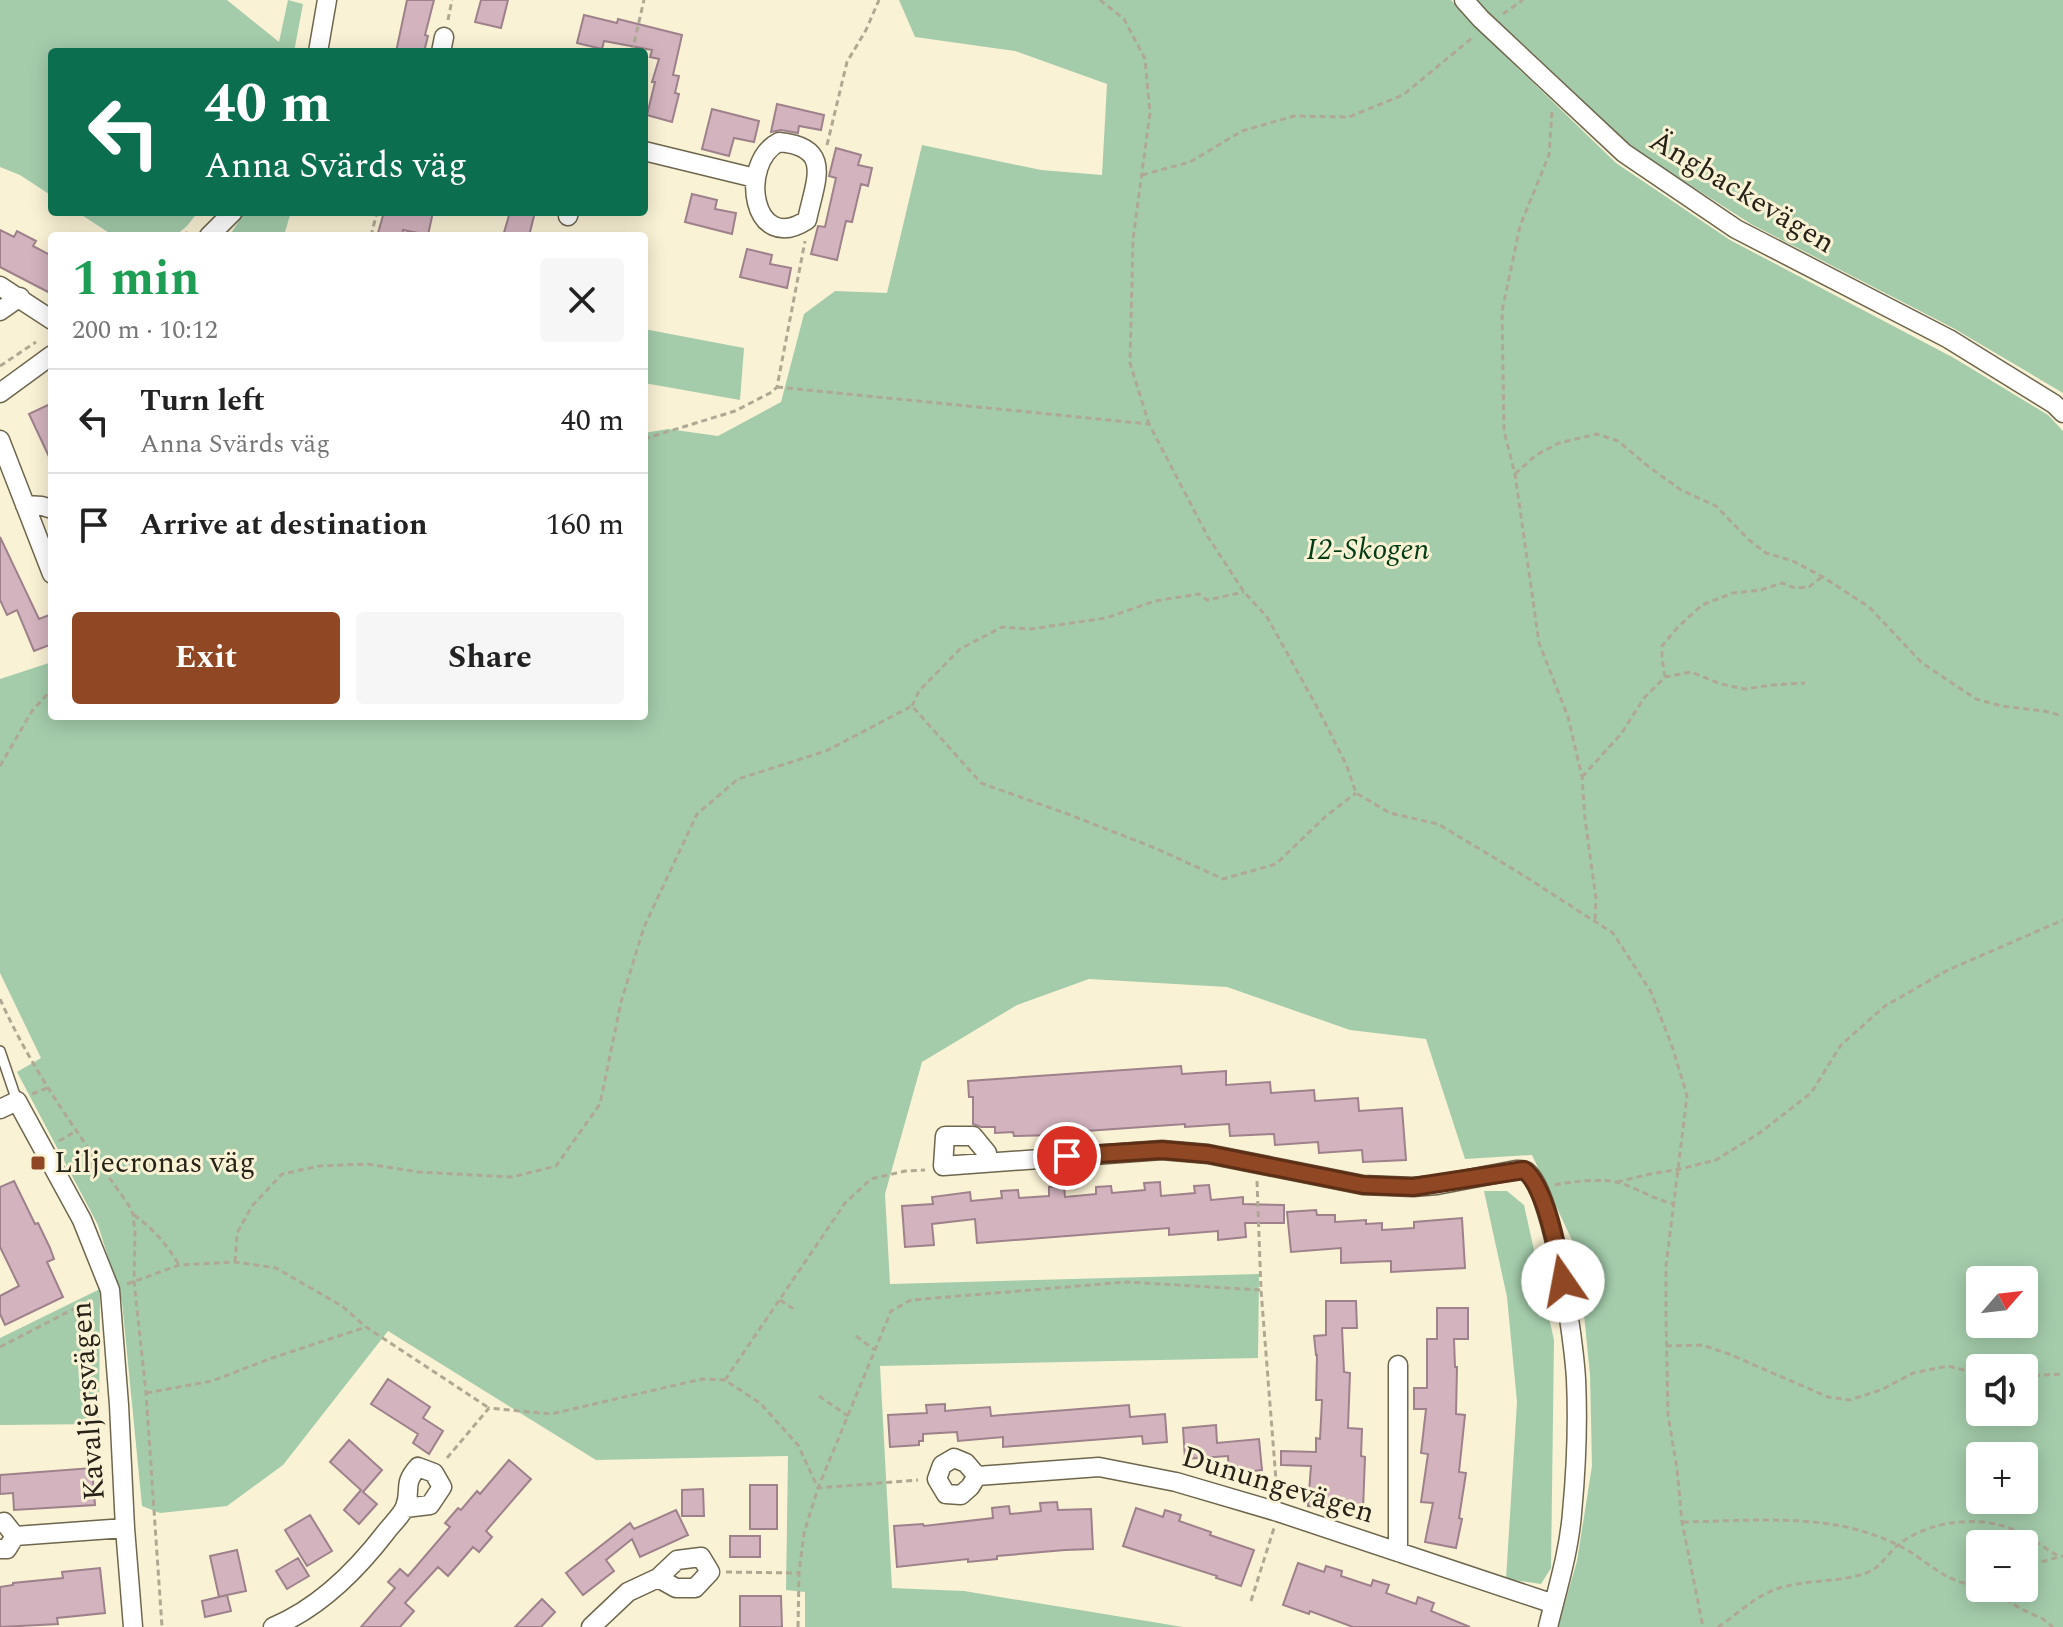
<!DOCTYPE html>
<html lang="en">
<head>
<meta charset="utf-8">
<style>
	:root { --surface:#fff; --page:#f6f6f6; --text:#222; --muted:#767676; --line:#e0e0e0; --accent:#8f4823 }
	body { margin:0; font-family:Spectral,serif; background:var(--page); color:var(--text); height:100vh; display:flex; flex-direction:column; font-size:30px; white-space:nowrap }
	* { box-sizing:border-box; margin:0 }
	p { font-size:26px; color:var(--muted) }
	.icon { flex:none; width:44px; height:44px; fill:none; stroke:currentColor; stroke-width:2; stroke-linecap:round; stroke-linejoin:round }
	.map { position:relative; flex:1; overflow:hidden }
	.sheet { position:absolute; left:48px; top:232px; width:600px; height:488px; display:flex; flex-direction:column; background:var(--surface); border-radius:8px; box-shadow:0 4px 20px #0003 }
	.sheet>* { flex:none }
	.guide { position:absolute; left:48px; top:48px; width:600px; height:168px; border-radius:8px; box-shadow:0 4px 20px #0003; background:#0b6e4f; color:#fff; overflow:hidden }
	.needle { width:52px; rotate:62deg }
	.fabs { position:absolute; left:1966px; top:1266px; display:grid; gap:16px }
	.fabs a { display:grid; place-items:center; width:72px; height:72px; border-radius:8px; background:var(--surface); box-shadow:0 4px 20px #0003; font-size:40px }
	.pin { position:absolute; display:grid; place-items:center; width:68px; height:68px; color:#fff; margin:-34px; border:4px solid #fff; border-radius:50%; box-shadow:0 2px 8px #0007 }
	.me { position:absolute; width:88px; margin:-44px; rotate:348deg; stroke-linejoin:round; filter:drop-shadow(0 0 6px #0008) }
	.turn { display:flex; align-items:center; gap:28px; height:168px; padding:0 24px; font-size:36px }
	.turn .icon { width:104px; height:104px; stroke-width:2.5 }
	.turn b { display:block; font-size:56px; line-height:68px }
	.round { display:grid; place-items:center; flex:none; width:84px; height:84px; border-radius:8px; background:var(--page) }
	.head { display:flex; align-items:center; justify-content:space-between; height:136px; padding:0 24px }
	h1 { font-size:48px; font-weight:700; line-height:60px; color:#1e9e55 }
	.cta { display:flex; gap:16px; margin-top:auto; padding:16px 24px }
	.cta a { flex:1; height:92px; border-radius:8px; background:var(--accent); color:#fff; font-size:32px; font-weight:700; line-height:92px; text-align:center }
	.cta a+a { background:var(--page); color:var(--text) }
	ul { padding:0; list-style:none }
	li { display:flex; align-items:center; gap:24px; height:104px; padding:0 24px; border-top:2px solid var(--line) }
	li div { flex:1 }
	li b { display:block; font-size:30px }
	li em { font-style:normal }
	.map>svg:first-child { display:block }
</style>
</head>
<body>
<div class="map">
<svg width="2063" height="1627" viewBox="0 0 2063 1627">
	<rect width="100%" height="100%" fill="#faf2d5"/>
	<!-- green -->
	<path fill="#a4ccab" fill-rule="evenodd" d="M0,0H227L279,42L288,0L303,4L294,52H52V196L20,175L0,167Z
		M899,0H1451L1482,33L1616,163L1730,240L1954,358L2048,415L2063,431V1627H1558L1577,1561L1592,1466L1590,1375L1578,1253L1532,1155L1465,1159L1426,1039L1350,1030L1227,987L1089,979L1017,1005L922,1062L885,1194L890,1284L1259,1274L1258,1358L880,1366L892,1588L964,1591L1183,1627H805V1592L786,1590L788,1456L596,1460L388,1331L283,1465L227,1506L160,1513L142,1506L122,1302L98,1225L17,1072L41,1058L0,973V679L52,662V716H644V433L668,429L718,436L781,402L804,314L835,291L887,293L922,145L1041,170L1102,175L1107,84L1015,51L915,37ZM1980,1280H2024V1324H1980ZM1980,1368H2024V1412H1980ZM1980,1456H2024V1500H1980ZM1980,1544H2024V1588H1980Z
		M1473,0H2063V393L1953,328L1751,224L1627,145Z
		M77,212H198L187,226L175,236H114Z
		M245,212H291L285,232L304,236H229Z
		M644,329L744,348L740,400L644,383Z
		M1484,1191H1507L1524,1205L1554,1340L1551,1568L1541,1584L1506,1579L1517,1402L1507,1297Z
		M100,1289L99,1424L0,1425V1338Z"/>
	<!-- building -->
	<path fill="#d2b3be" stroke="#9e818b" stroke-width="2" d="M407,0H434L425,35L428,36L424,52H396Z
		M481,0H508L501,28L475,22Z
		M584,15L617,23L618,19L682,35L673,75L679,76L675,93L679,94L672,122L647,115L655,82H652L659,59L650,57L652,50L604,41L602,49L577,43Z
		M777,104L824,115L821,130L799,126L798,133L781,130L771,132Z
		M712,109L759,121L754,142L734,138L729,156L702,149Z
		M836,148L861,155L858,165L872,168L868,186L861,184L852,222L846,221L837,260L811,254L818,226L825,227L836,178L829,176Z
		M692,194L717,200L715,209L736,213L732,234L685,222Z
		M384,212H433L428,235L403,230L402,236H390L378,233Z
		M510,212H535L529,236H503Z
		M0,230L14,237L17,231L36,241L33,246L52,256V294L0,267Z
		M747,249L772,255L770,264L791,268L787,288L740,277Z
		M52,403V463L29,414Z
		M0,537L39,619L52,614V644L34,651L17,610L7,615L0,600Z
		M1181,1066L1182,1074L1226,1071V1085L1270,1082L1271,1093L1314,1090L1315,1101L1358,1098L1359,1111L1402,1108L1406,1160L1363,1162L1362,1150L1319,1153L1318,1142L1275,1145L1274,1134L1230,1136L1229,1124L1185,1127V1124L1072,1132V1133L1056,1135L1014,1136L1013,1132L995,1133V1127H981L973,1124V1097H969L968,1081Z
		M14,1181L35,1224L38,1223L50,1248L54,1259L47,1262L63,1297L5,1325L0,1314V1296L19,1286L0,1247V1187Z
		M1160,1182L1161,1196L1195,1193L1194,1186L1209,1185L1211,1200L1243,1197V1204L1284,1205V1223H1245L1246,1237L1218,1240V1231L1169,1235V1228L977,1243L975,1219L932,1224L934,1245L905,1247L902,1206L933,1204L932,1197L970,1192L971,1201L1002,1198L1001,1191L1018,1190L1019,1198L1049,1196V1187L1064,1186L1065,1197L1096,1194V1187L1111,1186L1112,1193L1145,1190L1144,1183Z
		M1316,1210L1317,1215H1335V1222L1366,1220V1224L1382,1223V1230L1414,1228V1222L1462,1218L1465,1268L1391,1272V1261L1341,1263V1248L1291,1252L1287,1212Z
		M1326,1301H1356L1357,1328H1342L1344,1372L1350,1373L1348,1428L1362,1429L1361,1456L1365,1457L1363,1510L1308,1506L1311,1466L1281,1465V1451L1316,1452V1438L1320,1439L1322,1400H1316L1317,1355H1316L1314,1336L1326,1335Z
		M1437,1308H1468V1339H1454L1455,1367H1457L1456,1414L1465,1415L1459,1472L1466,1473L1459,1518L1462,1519L1456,1548L1425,1542L1433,1503L1421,1502L1428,1454L1421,1453L1426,1409H1414V1388H1427V1339H1437Z
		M388,1379L430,1407L423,1418L443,1431L429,1454L413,1443L418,1434L371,1404Z
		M945,1404V1411L990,1407L991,1416L1129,1405L1130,1417L1165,1414L1167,1442L1143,1444L1142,1436L1003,1447V1437L958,1441L957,1432L923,1434V1441H919V1445L890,1447L888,1415L927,1413L926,1405Z
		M1216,1425L1217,1443L1259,1439L1262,1470L1229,1474L1228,1456L1185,1459L1183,1428Z
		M349,1440L382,1470L363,1492L377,1504L359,1524L344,1510L361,1490L330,1462Z
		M509,1460L531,1479L486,1531L492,1537L479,1552L473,1547L448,1576L438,1567L405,1603L414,1611L400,1627H361L395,1588L388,1582L400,1569L408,1576L450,1527L445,1523L458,1508L461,1510L477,1491L480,1494Z
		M92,1468L95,1505L14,1510L13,1493L0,1494V1475Z
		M750,1485H777V1529H750Z
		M703,1489L704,1516H682V1490Z
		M1057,1502L1058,1510L1091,1509L1093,1549L1065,1550L997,1556V1559L968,1562V1559L897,1567L894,1526L923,1524L924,1526L993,1518L992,1508L1009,1506L1010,1514L1041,1511L1040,1503Z
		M1136,1508L1163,1517L1165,1510L1181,1515L1179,1521L1211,1532L1210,1535L1254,1550L1241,1586L1216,1578L1217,1576L1123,1546Z
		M676,1510L688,1535L640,1557L632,1539L606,1560L614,1571L583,1595L566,1573L630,1523L634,1529Z
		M310,1515L332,1551L307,1566L285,1530Z
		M730,1536H760V1557H730Z
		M237,1550L246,1591L227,1595L231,1611L205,1617L202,1601L227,1595L219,1597L210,1556Z
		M298,1558L309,1576L287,1589L276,1571Z
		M1298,1563L1324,1572L1326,1566L1342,1571L1341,1576L1371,1586L1373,1580L1389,1585L1386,1593L1416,1604L1418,1597L1434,1603L1431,1611L1470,1627H1353L1310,1611L1309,1614L1283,1605Z
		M100,1568L105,1613L57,1618L58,1624L0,1627V1587L13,1585V1583L63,1578L62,1572Z
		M740,1596H781L782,1627H740Z
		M542,1599L555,1612L541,1627H515Z"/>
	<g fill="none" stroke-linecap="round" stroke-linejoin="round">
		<!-- service casing -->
		<g stroke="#6e664d" stroke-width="12">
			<path id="service" d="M0,1051L17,1101"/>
		</g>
		<!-- minor casing -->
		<g stroke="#6e664d" stroke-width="21">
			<path id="minor" d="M1464,0L1481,19L1624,153L1736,229L1949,339L2054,404L2063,413
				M318,52L327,0
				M441,52L444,37
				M779,142C834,147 815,181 807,220C752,256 738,163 779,142Z
				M644,151L755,178
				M568,216L569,212
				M209,236L233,212
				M0,286L52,320
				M0,311L20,297
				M0,393L52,355
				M0,440L52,574
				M25,505L42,506L52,509
				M0,1109L17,1101L82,1220L110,1290L119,1405L125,1528L133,1627
				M988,1162L987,1153L973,1136H945L943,1166L1162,1150L1208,1154L1363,1185L1413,1187L1437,1185L1516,1170C1520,1170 1524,1169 1527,1172C1554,1193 1574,1343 1576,1379C1578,1422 1576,1471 1572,1513C1569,1552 1557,1590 1548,1627
				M1398,1365V1552
				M977,1476L970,1487L961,1495L946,1494L937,1479L942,1465L954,1458L966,1463L977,1476L1099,1467L1176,1482L1278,1512L1554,1604
				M0,1523L4,1522L15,1536
				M15,1536L125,1528
				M0,1549H7L15,1536
				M273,1627C319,1608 356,1571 386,1532C392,1524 402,1515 405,1507C412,1489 402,1485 418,1467L434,1473L442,1487L430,1505L405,1508
				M591,1627L628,1592L658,1578L677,1560L701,1557L710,1572L695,1588H676L658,1578"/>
		</g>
		<!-- path -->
		<path stroke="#afa993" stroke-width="3" stroke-dasharray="6 4" stroke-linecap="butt" d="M1100,0L1124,19L1145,59L1150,113L1133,239L1130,363L1149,424
			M1503,14L1523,0
			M448,20L452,0
			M632,52L644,0
			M1552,112L1549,155L1520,226L1502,311L1504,431L1515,474L1539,643L1568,717L1582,777L1585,819L1596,899L1595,921
			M827,145L847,62L866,30L879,0
			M1142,175L1190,162L1242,131L1294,116L1349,117L1403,95L1472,38
			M183,236L190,230
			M371,236L377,212
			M0,366L36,342
			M777,387L1149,424L1208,537L1244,592L1267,617L1317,707L1346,764L1356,793L1390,813L1438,824L1518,872L1613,933L1651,992L1673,1049L1687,1096L1666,1266V1317L1668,1415L1677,1469L1682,1522L1703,1627
			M644,439L735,411L772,392L777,387L805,241
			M1515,474L1536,455L1559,443L1597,434L1618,441L1649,467L1681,490L1716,506L1749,540L1766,553L1793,561L1823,577L1869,607L1922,663L1976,699L2001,706L2044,711L2063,716
			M1665,677L1662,658V646L1678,627L1702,605L1733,593L1761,590L1782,583L1795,588L1809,587L1822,577
			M912,706L919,691L960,649L1002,627L1031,629L1106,618L1155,601L1199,594L1207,600L1244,592
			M0,766L32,711L52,689
			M1582,777L1621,734L1644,698L1665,677L1691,672L1721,684L1745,689L1772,685L1805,683
			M0,999C33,1073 81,1138 128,1204L133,1214L135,1233L134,1281L146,1393L162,1627
			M32,1094L47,1088
			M59,1141L76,1131
			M1257,1181L1261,1290L1277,1493
			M1617,1182L1650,1174L1680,1169L1716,1160L1761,1132L1811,1093L1841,1045L1885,1006L1948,970L2063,920
			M1555,1185C1572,1181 1604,1178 1620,1183C1639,1189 1655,1200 1675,1204
			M134,1215C153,1228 168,1246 179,1265
			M235,1262L237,1233L252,1206L282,1174L319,1166L367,1164L419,1172L512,1177L556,1166L600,1104L621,1002L644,927L697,814L738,779L826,751L912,706L981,783L1065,813L1155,848L1223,879L1276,864L1326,816L1356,793
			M127,1284L179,1265L235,1262L276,1268L342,1306L366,1327L489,1408
			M780,1300L795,1310
			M856,1336L875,1350
			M1666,1346L1702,1345L1729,1354L1828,1397L1850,1400L1883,1389L1913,1373L1948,1366L1980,1374
			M0,1347L91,1300
			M2024,1376L2063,1374
			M725,1380L845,1203L871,1179L905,1171L925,1170
			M146,1393L212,1381L272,1358L366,1327
			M819,1396L848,1416
			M447,1458L489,1408L551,1414L702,1379L725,1380L760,1403L798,1445L818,1488L918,1480
			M1683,1522C1742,1521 1815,1514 1871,1534C1886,1539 1902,1546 1915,1555C1938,1571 1951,1583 1980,1586
			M2024,1571L2037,1563L2063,1556
			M726,1572L799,1573
			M1989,1588L2021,1609L2043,1619L2053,1627
			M1251,1601L1274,1528
			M798,1627L799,1573L804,1533L818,1488L891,1311L911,1300L1127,1282L1261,1290
			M1718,1627C1735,1616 1751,1600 1769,1592C1800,1578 1835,1584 1866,1573C1881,1568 1887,1554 1898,1545C1931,1519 1984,1514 2021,1533C2034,1540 2046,1549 2058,1556"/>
		<!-- service -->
		<use href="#service" stroke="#fff" stroke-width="9"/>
		<!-- minor -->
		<use href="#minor" stroke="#fff" stroke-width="18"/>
	</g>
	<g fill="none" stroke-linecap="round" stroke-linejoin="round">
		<!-- route casing -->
		<g stroke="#5d2f17" stroke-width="20">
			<path id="route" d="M1067,1156L1162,1150L1208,1154L1363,1185L1413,1187L1524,1170C1546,1186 1558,1254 1563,1281"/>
		</g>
		<!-- route -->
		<use href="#route" stroke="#8f4823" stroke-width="14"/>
	</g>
	<!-- markers -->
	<rect fill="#8f4823" stroke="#faf2d5" stroke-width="3" x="30" y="1155" width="16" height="16" rx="4"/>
	<g text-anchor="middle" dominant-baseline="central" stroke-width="6" stroke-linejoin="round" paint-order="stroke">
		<!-- street labels -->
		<g font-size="30" fill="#272319" stroke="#faf2d5">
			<text transform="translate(1742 192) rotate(31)">Ängbackevägen</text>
			<text transform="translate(88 1401) rotate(-94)">Kavaljersvägen</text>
			<text transform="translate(1278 1485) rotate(17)">Dunungevägen</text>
		</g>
		<!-- park labels -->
		<g font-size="30" font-style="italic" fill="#003c15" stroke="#faf2d5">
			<text x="1368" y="550">I2-Skogen</text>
		</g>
		<!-- poi labels -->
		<g font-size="30" fill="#272319" stroke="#faf2d5" text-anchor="start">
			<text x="54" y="1163">Liljecronas väg</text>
		</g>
	</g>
</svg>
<div class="fabs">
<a><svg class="needle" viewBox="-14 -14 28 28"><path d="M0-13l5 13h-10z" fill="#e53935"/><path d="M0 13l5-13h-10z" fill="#767676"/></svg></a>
<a><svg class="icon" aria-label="sound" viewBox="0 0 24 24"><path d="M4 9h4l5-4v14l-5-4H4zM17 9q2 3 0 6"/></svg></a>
<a>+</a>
<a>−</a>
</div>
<div class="pin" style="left:1067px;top:1156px;background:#d93025"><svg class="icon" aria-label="arrive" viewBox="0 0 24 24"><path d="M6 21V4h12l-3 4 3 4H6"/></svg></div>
<svg class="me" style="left:1563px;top:1281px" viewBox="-20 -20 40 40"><circle r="19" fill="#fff"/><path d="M0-13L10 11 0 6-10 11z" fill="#8f4823"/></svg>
<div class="guide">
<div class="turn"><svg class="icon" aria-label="left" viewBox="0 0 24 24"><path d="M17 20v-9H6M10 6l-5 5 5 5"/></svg><div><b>40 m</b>Anna Svärds väg</div></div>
</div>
<section class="sheet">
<div class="head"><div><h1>1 min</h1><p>200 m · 10:12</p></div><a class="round"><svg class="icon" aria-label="close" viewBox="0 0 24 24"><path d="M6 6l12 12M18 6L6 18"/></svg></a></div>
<ul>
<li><svg class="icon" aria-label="left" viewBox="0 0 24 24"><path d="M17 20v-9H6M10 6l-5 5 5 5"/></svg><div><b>Turn left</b><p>Anna Svärds väg</p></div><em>40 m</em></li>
<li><svg class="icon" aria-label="arrive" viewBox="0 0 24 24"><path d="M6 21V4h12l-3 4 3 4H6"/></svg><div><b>Arrive at destination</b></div><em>160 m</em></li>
</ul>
<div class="cta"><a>Exit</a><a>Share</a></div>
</section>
</div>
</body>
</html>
